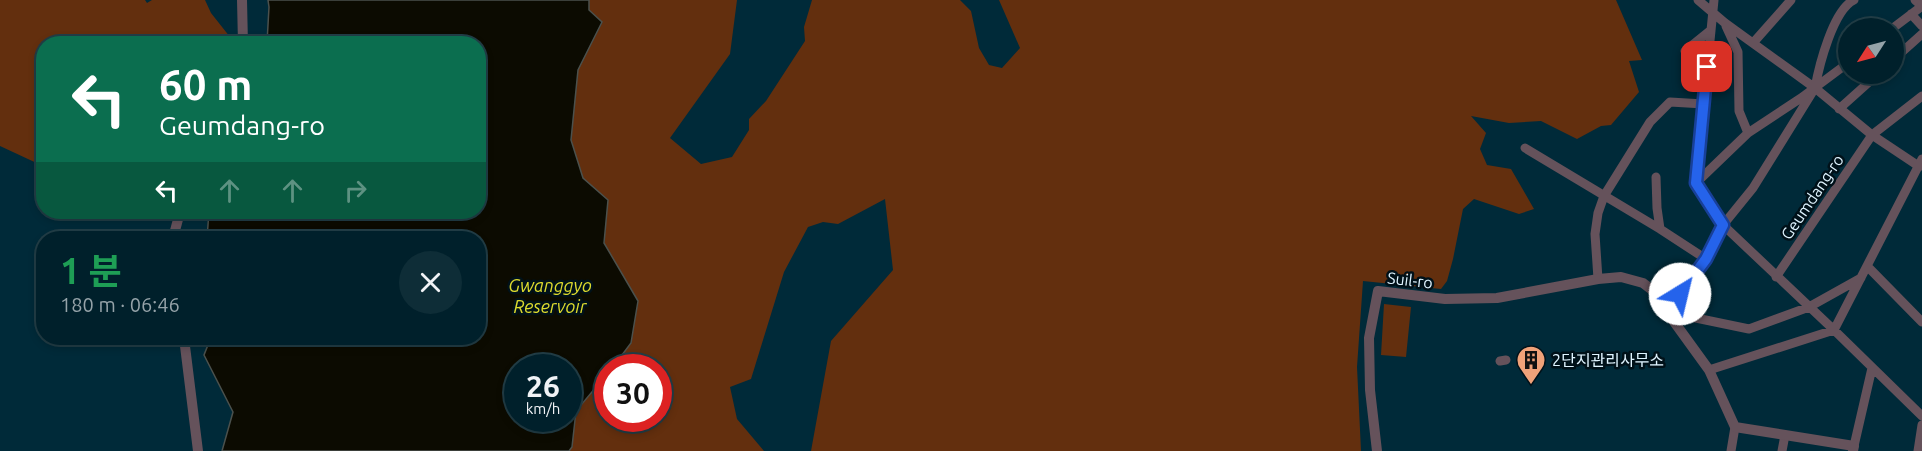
<!DOCTYPE html>
<html lang="ko">
<head>
<meta charset="utf-8">
<style>
	:root { --surface:#00202b; --page:#0e2d37; --text:#f1f3f6; --muted:#95a3a9; --line:#223e47 }
	body { margin:0; font-family:Ubuntu,"Noto Sans KR",sans-serif; background:var(--page); color:var(--text); height:100vh; display:flex; flex-direction:column; font-size:22px; white-space:nowrap }
	* { box-sizing:border-box; margin:0 }
	p { font-size:20px; color:var(--muted) }
	.icon { flex:none; width:33px; height:33px; fill:none; stroke:currentColor; stroke-width:2; stroke-linecap:round; stroke-linejoin:round }
	.map { position:relative; flex:1; overflow:hidden }
	.panel { position:absolute; left:36px; top:231px; width:450px; height:114px; display:flex; flex-direction:column; background:var(--surface); border-radius:24px; box-shadow:0 3px 9px #0003,0 0 0 2px var(--line) }
	.panel>* { flex:none }
	.hud { position:absolute; left:36px; top:36px; width:450px; height:183px; border-radius:24px; box-shadow:0 3px 9px #0003,0 0 0 2px var(--line); background:#0b6e4f; color:#fff; overflow:hidden }
	.needle { width:39px; rotate:234deg }
	.buttons { position:absolute; left:1838px; top:18px; display:grid; gap:12px }
	.buttons a { display:grid; place-items:center; width:66px; height:66px; border-radius:50%; background:var(--surface); box-shadow:0 3px 9px #0003,0 0 0 2px var(--line); font-size:30px }
	.speed { position:absolute; left:504px; top:354px; display:flex; gap:12px; font-size:30px; font-weight:700; text-align:center }
	.speed>* { display:grid; place-content:center; width:78px; height:78px; border-radius:50%; background:var(--surface); box-shadow:0 3px 9px #0003,0 0 0 2px var(--line); line-height:1 }
	.speed small { font-size:15px; font-weight:400 }
	.speed .limit { border:9px solid #d22; background:#fff; color:#111 }
	.pin { position:absolute; display:grid; place-items:center; width:51px; height:51px; color:#fff; margin:-26px; border-radius:12px; box-shadow:0 3px 9px #0006 }
	.me { position:absolute; width:66px; margin:-33px; rotate:36deg; stroke-linejoin:round; filter:drop-shadow(0 0 4px #0008) }
	.turn { display:flex; align-items:center; gap:21px; height:126px; padding:0 24px; font-size:27px }
	.turn .icon { width:78px; height:78px; stroke-width:2.5 }
	.turn b { display:block; font-size:42px; line-height:51px }
	.lanes { display:flex; align-items:center; height:57px; padding:0 24px; background:#0003; justify-content:center; gap:30px; direction:ltr }
	.lanes .off { opacity:.35 }
	.round { display:grid; place-items:center; flex:none; width:63px; height:63px; border-radius:32px; background:var(--page) }
	.summary { display:flex; align-items:center; justify-content:space-between; height:102px; padding:0 24px }
	h1 { font-size:36px; font-weight:700; line-height:45px; color:#1e9e55 }
	.map>svg:first-child { display:block }
</style>
</head>
<body>
<div class="map">
<svg width="1922" height="451" viewBox="0 0 1922 451">
	<rect width="100%" height="100%" fill="#002a39"/>
	<!-- green -->
	<path fill="#632f0e" d="M0,0H145L147,3L152,0H205L211,13L230,37L229,43L44,44L43,166L0,146Z
		M589,0H737L730,54L670,138L701,164L732,157L749,130V119L766,101L805,41L804,27L812,0H960L971,11L979,48L989,65L1002,68L1020,48L999,0H1616L1642,60L1629,61L1639,92L1611,125L1601,126L1577,139L1541,121L1509,123L1471,116L1486,133L1480,149L1487,165L1511,169L1534,209L1519,214L1474,199L1463,209L1453,259L1447,281L1441,289L1363,281L1357,367L1361,451H811L831,341L893,270L885,199L838,224L823,222L808,227L784,272L751,379L730,387L737,419L764,451H569L572,447L576,411L607,374L608,418H658V368L613,367L631,343L637,301L604,243L607,200L583,178L571,140L578,70L602,23L589,10Z
		M1384,304L1411,307L1406,357L1381,355Z"/>
	<!-- water -->
	<path fill="#0c0b01" stroke="#4b514d" stroke-width="1.5" fill-rule="evenodd" d="M268,0H589V10L602,22L578,70L571,140L583,178L608,200L604,243L638,301L631,343L613,367L608,368L607,374L576,411L572,447L569,451H222L233,412L204,355L208,345L215,338H478V238H207L209,212H478V44L267,43L269,7ZM518,368H568V418H518Z"/>
	<g fill="none" stroke-linecap="round" stroke-linejoin="round">
		<!-- minor -->
		<path stroke="#65525b" stroke-width="9" d="M1698,0L1725,23L1815,88L1872,135L1917,165L1922,166
			M1714,0L1696,183L1723,225L1834,330L1922,416
			M1854,0C1833,10 1819,66 1815,88L1753,188L1723,225L1706,259L1667,312L1749,329L1809,307L1861,278
			M1911,14L1922,26
			M1726,26L1738,52L1739,111L1748,133
			M1893,28L1922,6L1915,0
			M1753,43L1791,0
			M1685,51L1711,30
			M1893,60L1922,34
			M1839,109L1878,74
			M1525,148L1660,229
			M1656,177L1657,208L1660,229L1706,259
			M1696,183L1748,133L1801,98L1848,63
			M1868,267L1922,322
			M1776,277L1872,135L1922,96
			M1598,279L1595,234L1598,213L1604,196L1650,122L1670,102L1704,104
			M1500,361L1506,360
			M1709,370L1834,330L1922,159
			M1854,446L1872,368
			M1731,451L1735,427
			M1782,451L1785,435
			M1918,451L1922,425"/>
		<!-- tertiary -->
		<path stroke="#65525b" stroke-width="10" d="M242,0L243,44
			M1922,6V5
			M173,238L180,212
			M184,338L198,451
			M1377,451L1370,390L1369,338L1378,291L1445,299L1497,298L1598,279L1621,277L1643,283L1660,296L1667,312L1709,370L1735,427L1854,446L1853,451"/>
	</g>
	<g fill="none" stroke-linecap="round" stroke-linejoin="round">
		<!-- route casing -->
		<g stroke="#184099" stroke-width="15">
			<path id="route" d="M1680,294L1706,259L1723,225L1696,183L1707,67"/>
		</g>
		<!-- route -->
		<use href="#route" stroke="#2563eb" stroke-width="10"/>
	</g>
	<!-- icons -->
	<defs>
		<g id="building-pin" transform="scale(1.5)"><path d="M0 17L-7.5 6A9.5 9.5 0 1 1 7.5 6Z" fill="#f0a279" stroke="#001119"/><path d="M-4-6H4V6H1V3H-1V6H-4ZM-2.5-4.3h1.7v1.8h-1.7ZM.8-4.3h1.7v1.8H.8ZM-2.5-1h1.7V.8h-1.7ZM.8-1h1.7V.8H.8Z" fill="#111"/></g>
	</defs>
	<g fill-rule="evenodd">
		<use href="#building-pin" x="1531" y="360"/>
	</g>
	<g text-anchor="middle" dominant-baseline="central" stroke-width="5" stroke-linejoin="round" paint-order="stroke">
		<!-- street labels -->
		<g font-size="16" fill="#dff4ff" stroke="#001119">
			<text transform="translate(1812 197) rotate(-56)">Geumdang-ro</text>
			<text transform="translate(1410 280) rotate(7)">Suil-ro</text>
		</g>
		<!-- poi labels -->
		<g font-size="16" fill="#dff4ff" stroke="#001119" text-anchor="start">
			<text x="1552" y="360">2단지관리사무소</text>
		</g>
		<!-- water labels -->
		<g font-size="18" font-style="italic" fill="#dddb2e" stroke="#001119">
			<text x="550" y="285">Gwanggyo<tspan x="550" dy="21">Reservoir</tspan></text>
		</g>
	</g>
</svg>
<div class="buttons">
<a><svg class="needle" viewBox="-14 -14 28 28"><path d="M0-13l5 13h-10z" fill="#e53935"/><path d="M0 13l5-13h-10z" fill="#95a3a9"/></svg></a>
</div>
<div class="speed"><div>26<small>km/h</small></div><div class="limit">30</div></div>
<div class="pin" style="left:1707px;top:67px;background:#d93025"><svg class="icon" aria-label="arrive" viewBox="0 0 24 24"><path d="M6 21V4h12l-3 4 3 4H6"/></svg></div>
<svg class="me" style="left:1680px;top:294px" viewBox="-20 -20 40 40"><circle r="19" fill="#fff"/><path d="M0-13L10 11 0 6-10 11z" fill="#2563eb"/></svg>
<div class="hud">
<div class="turn"><svg class="icon" aria-label="left" viewBox="0 0 24 24"><path d="M17 20v-9H6M10 6l-5 5 5 5"/></svg><div><b>60 m</b>Geumdang-ro</div></div>
<div class="lanes"><svg class="icon" aria-label="left" viewBox="0 0 24 24"><path d="M17 20v-9H6M10 6l-5 5 5 5"/></svg><svg class="icon off" aria-label="ahead" viewBox="0 0 24 24"><path d="M12 20V5M6 11l6-6 6 6"/></svg><svg class="icon off" aria-label="ahead" viewBox="0 0 24 24"><path d="M12 20V5M6 11l6-6 6 6"/></svg><svg class="icon off" aria-label="right" viewBox="0 0 24 24"><path d="M7 20v-9h11M14 6l5 5-5 5"/></svg></div>
</div>
<section class="panel">
<div class="summary"><div><h1>1 분</h1><p>180 m · 06:46</p></div><a class="round"><svg class="icon" aria-label="close" viewBox="0 0 24 24"><path d="M6 6l12 12M18 6L6 18"/></svg></a></div>
</section>
</div>
</body>
</html>
